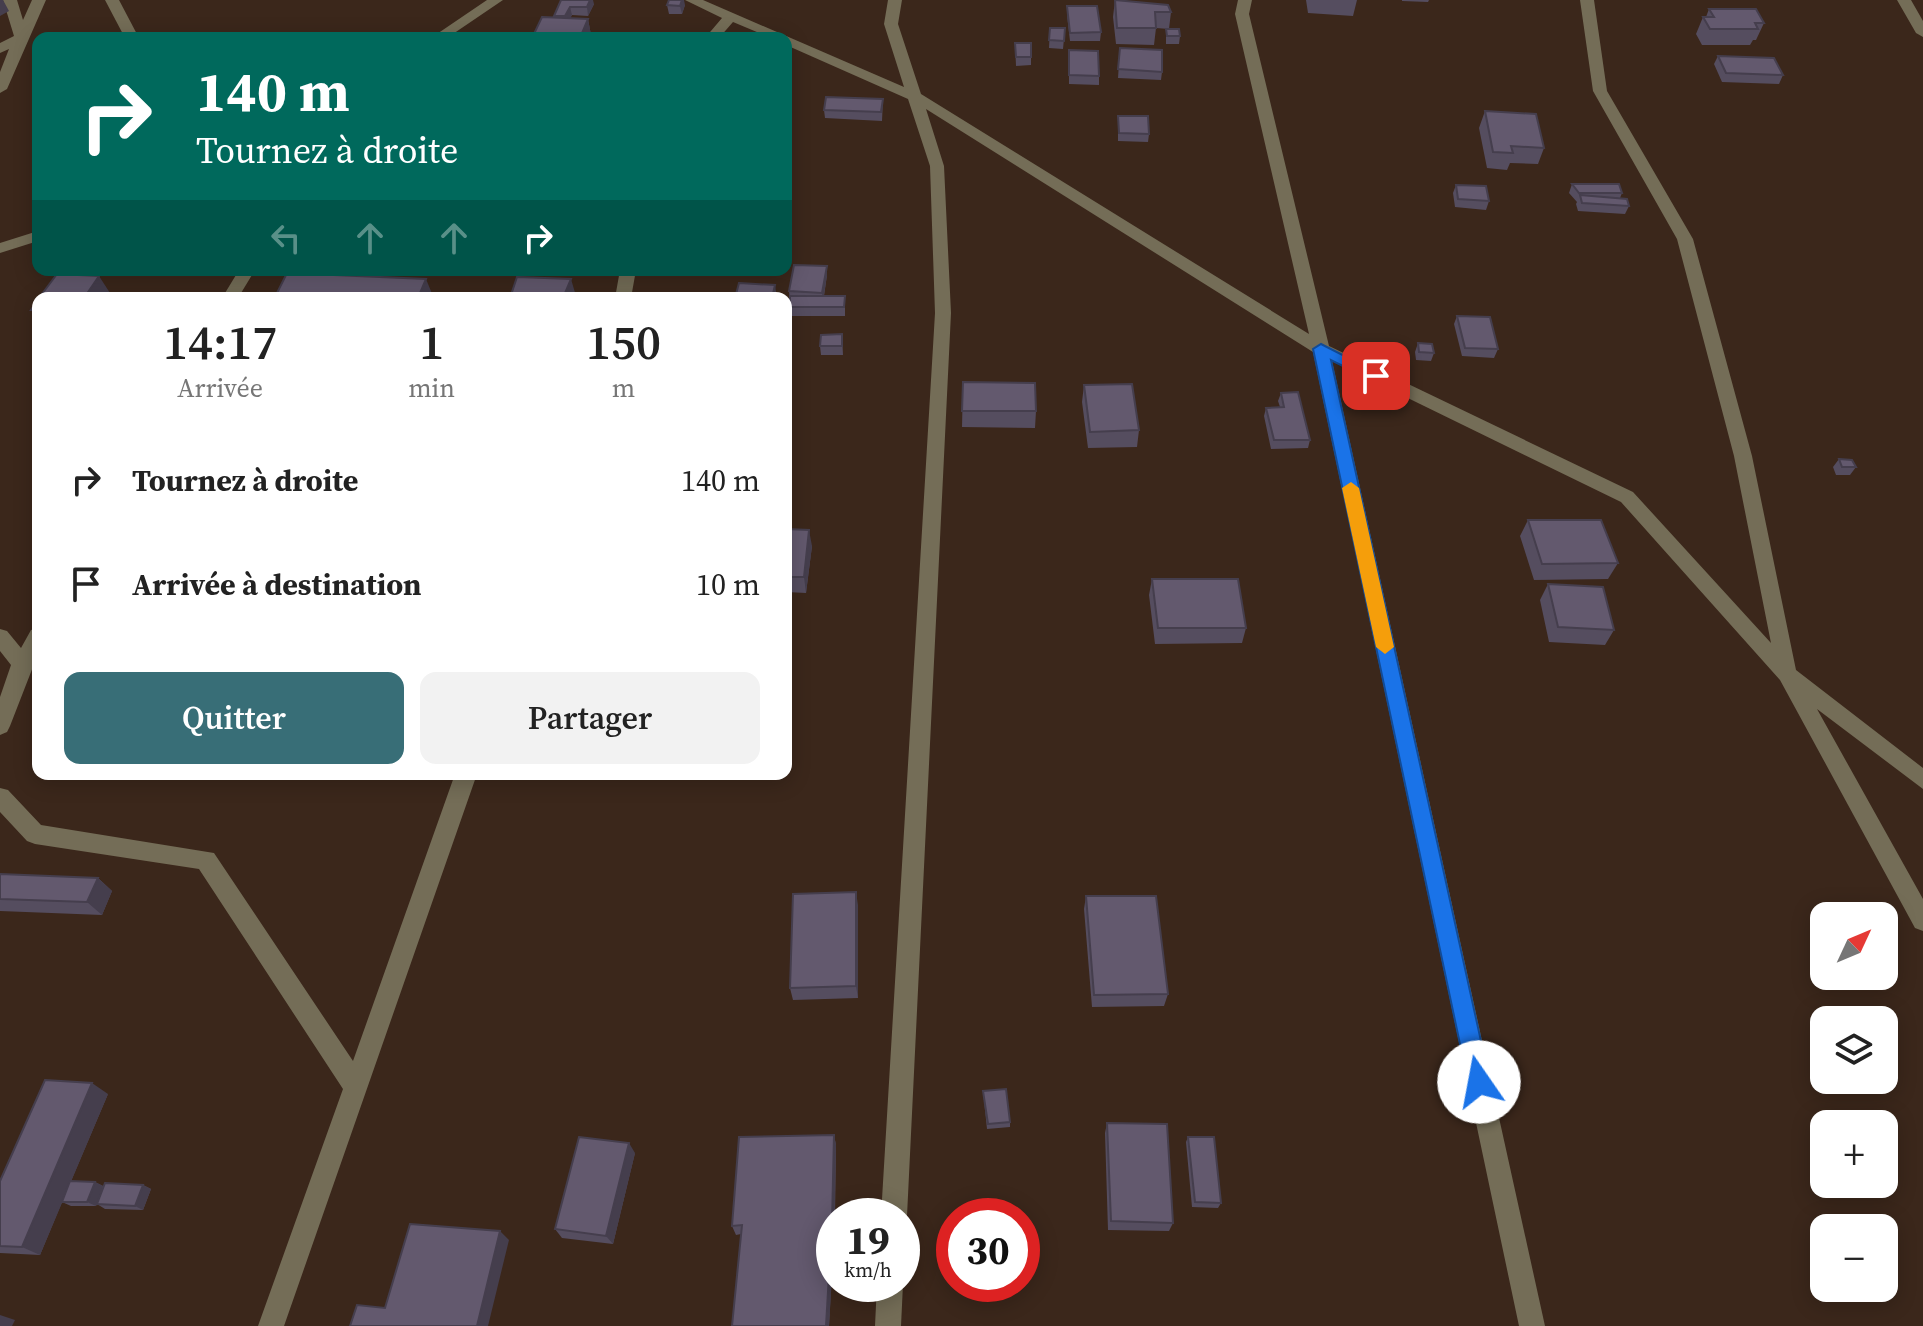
<!DOCTYPE html>
<html lang="fr">
<head>
<meta charset="utf-8">
<style>
	:root { --surface:#fff; --page:#f2f2f2; --text:#222; --muted:#767676; --accent:#386e77 }
	body { margin:0; font-family:"Source Serif 4",serif; background:var(--page); color:var(--text); height:100vh; display:flex; flex-direction:column; font-size:30px; white-space:nowrap }
	* { box-sizing:border-box; margin:0 }
	p { font-size:26px; color:var(--muted) }
	.icon { flex:none; width:44px; height:44px; fill:none; stroke:currentColor; stroke-width:2; stroke-linecap:round; stroke-linejoin:round }
	.map { position:relative; flex:1; overflow:hidden }
	.sheet { position:absolute; left:32px; top:292px; width:760px; height:488px; display:flex; flex-direction:column; background:var(--surface); border-radius:16px; box-shadow:0 4px 20px #0003 }
	.sheet>* { flex:none }
	.guide { position:absolute; left:32px; top:32px; width:760px; height:244px; border-radius:16px; box-shadow:0 4px 20px #0003; background:#00695c; color:#fff; overflow:hidden }
	.needle { width:52px; rotate:46deg }
	.buttons { position:absolute; left:1810px; top:902px; display:grid; gap:16px }
	.buttons a { display:grid; place-items:center; width:88px; height:88px; border-radius:16px; background:var(--surface); box-shadow:0 4px 20px #0003; font-size:40px }
	.speed { position:absolute; left:816px; top:1198px; display:flex; gap:16px; font-size:40px; font-weight:700; text-align:center }
	.speed>* { display:grid; place-content:center; width:104px; height:104px; border-radius:50%; background:var(--surface); box-shadow:0 4px 20px #0003; line-height:1 }
	.speed small { font-size:20px; font-weight:400 }
	.speed .limit { border:12px solid #d22; background:#fff; color:#111 }
	.pin { position:absolute; display:grid; place-items:center; width:68px; height:68px; color:#fff; margin:-34px; border-radius:16px; box-shadow:0 4px 12px #0006 }
	.me { position:absolute; width:88px; margin:-44px; rotate:348deg; stroke-linejoin:round; filter:drop-shadow(0 0 6px #0008) }
	.turn { display:flex; align-items:center; gap:28px; height:168px; padding:0 32px; font-size:36px }
	.turn .icon { width:104px; height:104px; stroke-width:2.5 }
	.turn b { display:block; font-size:56px; line-height:68px }
	.lanes { display:flex; align-items:center; height:76px; padding:0 32px; background:#0003; justify-content:center; gap:40px; direction:ltr }
	.lanes .off { opacity:.35 }
	.eta { display:flex; justify-content:space-evenly; align-items:center; height:136px; text-align:center }
	.eta b { font-size:48px; font-weight:600; line-height:56px }
	.button { display:flex; gap:16px; margin-top:auto; padding:16px 32px }
	.button a { flex:1; height:92px; border-radius:16px; background:var(--accent); color:#fff; font-size:32px; font-weight:600; line-height:92px; text-align:center }
	.button a+a { background:var(--page); color:var(--text) }
	ul { padding:0; list-style:none }
	li { display:flex; align-items:center; gap:24px; height:104px; padding:0 32px }
	li div { flex:1 }
	li b { display:block; font-size:30px }
	li em { font-style:normal }
	.map>svg:first-child { display:block }
</style>
</head>
<body>
<div class="map">
<svg width="1923" height="1326" viewBox="0 0 1923 1326">
	<rect width="100%" height="100%" fill="#3b271b"/>
	<g fill="none" stroke-linecap="round" stroke-linejoin="round">
		<!-- minor -->
		<path fill="#746d57" fill-rule="evenodd" d="M3,0H17L23,20L32,0H46L7,89L0,93V72L9,49L0,53V43L14,36Z
			M105,0H119L139,38H125Z
			M487,0H503L447,38H431Z
			M685,0H703L904,87L884,24L888,0H902L898,24L921,94L1309,334L1235,14L1238,0H1252L1249,14L1329,346L1633,492L1771,643L1734,456L1677,239L1593,91L1580,0H1594L1607,91L1693,239L1752,456L1796,670L1923,768V789L1817,709L1923,899V931L1915,928L1780,680L1621,502L1332,361L1545,1326H1519L1313,352L926,109L944,166L951,313L907,1216L902,1226V1216H881L935,313L930,166L908,99L786,45V38H771L733,22L719,38H705L722,18Z
			M1897,0H1911L1923,21V37L1916,33Z
			M38,231V241L0,253V243Z
			M239,270H255L238,298H222Z
			M620,270H636L631,298H615Z
			M38,628V654L10,726L7,732L0,735V697L11,665L0,651V629L7,631L21,648L31,630Z
			M455,774H477L284,1326H258L343,1089L199,869L35,844L27,841L0,812V788L8,790L41,825L214,853L353,1061Z
			M902,1281L903,1284L901,1326H875L877,1284H902Z"/>
	</g>
	<!-- wall -->
	<path fill="#554d5f" d="M561,0L594,4L588,16L572,15L570,18L588,19L591,35L554,17V16Z
		M1115,0L1171,12L1169,29L1156,28L1154,45L1116,44L1113,17Z
		M1306,0H1357L1353,16L1308,13Z
		M1402,0H1429L1428,2L1402,1Z
		M667,5H685L682,14H669Z
		M1067,6L1101,32L1100,41H1070L1067,15Z
		M1709,9L1764,23L1756,40H1753L1750,45H1702L1696,34L1703,17H1706Z
		M1050,28H1065L1063,49L1049,48Z
		M1166,29L1180,36L1179,44H1166Z
		M1015,43L1031,57V65L1016,66Z
		M1120,48L1162,72L1161,80L1118,78Z
		M1069,50L1099,76V85L1069,84Z
		M1718,56L1783,75L1779,84L1722,82L1714,64Z
		M883,99L882,121L825,118L824,110Z
		M1485,111L1544,148L1538,164L1510,163L1507,170L1487,168L1479,128Z
		M1118,116L1149,134L1148,142L1118,141Z
		M1572,184L1622,193L1620,198L1629,206L1625,214L1578,211L1576,204L1577,202L1569,193Z
		M1456,185L1489,201L1486,210L1455,207L1453,193Z
		M827,275L824,296H845V316H791L789,291Z
		M38,300V320L31,310Z
		M1457,316L1498,349L1494,358L1462,356L1454,324Z
		M842,334L843,355H821L820,346Z
		M1418,343L1434,353L1431,361L1416,360L1415,352Z
		M963,382L1036,411L1035,428L962,427Z
		M1084,385L1139,430L1137,447L1088,448L1082,402Z
		M1281,393L1310,440L1308,448L1271,449L1264,416L1266,408L1280,407L1278,401Z
		M1839,459L1856,467L1850,475H1836L1833,467Z
		M1528,520L1618,563L1608,579L1534,580L1520,536Z
		M786,529L812,546L806,593L786,592Z
		M1152,579L1246,628L1242,643L1155,644L1149,595Z
		M1548,584L1614,630L1605,645L1549,642L1540,600Z
		M0,874L98,878L112,891L102,915L0,911Z
		M1086,896L1168,994L1164,1006L1092,1007L1084,909Z
		M858,905V998L793,1000L790,988Z
		M983,1091L1010,1122V1127L987,1129Z
		M108,1094L71,1181L95,1182L103,1186L143,1185L151,1189L143,1210L105,1209L97,1204L96,1206H71L62,1202L40,1255L0,1253V1181Z
		M1107,1123L1173,1223L1169,1231L1108,1230L1105,1133Z
		M834,1135L836,1145L835,1216L829,1326H732L741,1234L736,1235L732,1226Z
		M1188,1137L1221,1203L1218,1208L1192,1207L1186,1142Z
		M635,1153L613,1244L562,1238L555,1229Z"/>
	<!-- shaded-wall -->
	<path fill="#453e4d" d="M0,0H3L9,11L0,16Z
		M590,0H593L594,4L588,16L587,7Z
		M682,0H684L685,5L682,14L680,6Z
		M570,7L572,15L567,25L565,16Z
		M588,19L591,35L590,38H580Z
		M827,266V275L823,301L822,293Z
		M99,276L110,293L106,298H84Z
		M426,279L433,296L432,298H418Z
		M571,279L576,296L575,298H563Z
		M775,285L777,298H772Z
		M809,530L812,546L806,593L804,577Z
		M98,878L112,891L102,915L87,902Z
		M856,892L858,905V998L856,986Z
		M92,1083L108,1094L40,1255L22,1247Z
		M834,1135L836,1145L834,1244L829,1326H826Z
		M629,1143L635,1153L613,1244L606,1236Z
		M95,1182L103,1186L96,1206L87,1202Z
		M143,1185L151,1189L143,1210L135,1206Z
		M500,1231L509,1240L488,1326H477Z
		M0,1315L15,1320L12,1326H0Z"/>
	<!-- building -->
	<path fill="#63596e" stroke="#453e4d" stroke-width="2" d="M561,0H590L587,7H570L565,16H554Z
		M669,0H682L680,6L667,5Z
		M1115,0L1168,5L1171,12H1155L1156,28H1117Z
		M1067,6H1097L1101,32L1070,33Z
		M1709,9H1756L1764,23H1755L1758,29H1710L1703,17H1714Z
		M542,17L588,19L580,38H532Z
		M1050,28H1065L1064,41L1049,40Z
		M1166,29H1179L1180,36H1167Z
		M1015,43H1031V57H1016Z
		M1120,48L1162,50V72L1118,69Z
		M1069,50L1098,51L1099,76L1069,75Z
		M1718,56L1774,58L1783,75L1726,73Z
		M826,97L883,99L881,112L824,110Z
		M1485,111L1536,114L1544,148L1511,146L1513,153L1493,152Z
		M1118,116H1148L1149,134L1119,133Z
		M1572,184H1619L1622,193H1579Z
		M1456,185L1486,186L1489,201L1458,199Z
		M1580,195L1627,199L1629,206L1582,203Z
		M794,265L827,266L822,293L789,291Z
		M287,273L426,279L418,298H308L275,297Z
		M57,274L99,276L84,298H39Z
		M517,277L571,279L563,298H510Z
		M739,283L775,285L772,298H735Z
		M790,296H845L844,307H790Z
		M38,300V310H31Z
		M1457,316L1490,317L1498,349L1465,348Z
		M842,334V346H820L821,335Z
		M1418,343L1432,344L1434,353L1419,352Z
		M963,382L1035,383L1036,411H962Z
		M1132,384L1139,430L1090,432L1084,385Z
		M1298,392L1310,440H1274L1266,408L1284,407L1281,393Z
		M1839,459L1852,460L1856,467H1842Z
		M1528,520H1601L1618,563L1542,564Z
		M786,529L809,530L804,577H786Z
		M1152,579H1238L1246,628H1158Z
		M1548,584L1603,587L1614,630L1558,627Z
		M0,874L98,878L87,902L0,899Z
		M856,892V986L790,988L793,894Z
		M1086,896H1156L1168,994L1094,995Z
		M45,1080L92,1083L22,1247L0,1246V1181Z
		M1006,1089L1010,1122L988,1124L983,1091Z
		M1107,1123L1167,1124L1173,1223L1111,1221Z
		M834,1135L832,1223L826,1326H732L742,1225L732,1226L739,1137Z
		M579,1137L629,1143L606,1236L555,1229Z
		M1188,1137H1214L1221,1203L1195,1202Z
		M70,1181L95,1182L87,1202H62Z
		M105,1183L143,1185L135,1206L97,1204Z
		M410,1224L500,1231L477,1326H350L357,1305L385,1308Z"/>
	<!-- route -->
	<path fill="#1a73e8" stroke="#114b97" stroke-width="2" d="M1321,344L1384,376L1376,381L1371,380L1331,360L1490,1082L1487,1090L1479,1093L1471,1090L1468,1082L1313,349Z"/>
	<!-- slow -->
	<path fill="#f59e0b" d="M1351,482L1359,488L1394,647L1385,654L1376,647L1342,488Z"/>
</svg>
<div class="buttons">
<a><svg class="needle" viewBox="-14 -14 28 28"><path d="M0-13l5 13h-10z" fill="#e53935"/><path d="M0 13l5-13h-10z" fill="#767676"/></svg></a>
<a><svg class="icon" aria-label="layers" viewBox="0 0 24 24"><path d="M12 4l9 5-9 5-9-5zM3 14l9 5 9-5"/></svg></a>
<a>+</a>
<a>−</a>
</div>
<div class="speed"><div>19<small>km/h</small></div><div class="limit">30</div></div>
<div class="pin" style="left:1376px;top:376px;background:#d93025"><svg class="icon" aria-label="arrive" viewBox="0 0 24 24"><path d="M6 21V4h12l-3 4 3 4H6"/></svg></div>
<svg class="me" style="left:1479px;top:1082px" viewBox="-20 -20 40 40"><circle r="19" fill="#fff"/><path d="M0-13L10 11 0 6-10 11z" fill="#1a73e8"/></svg>
<div class="guide">
<div class="turn"><svg class="icon" aria-label="right" viewBox="0 0 24 24"><path d="M7 20v-9h11M14 6l5 5-5 5"/></svg><div><b>140 m</b>Tournez à droite</div></div>
<div class="lanes"><svg class="icon off" aria-label="left" viewBox="0 0 24 24"><path d="M17 20v-9H6M10 6l-5 5 5 5"/></svg><svg class="icon off" aria-label="ahead" viewBox="0 0 24 24"><path d="M12 20V5M6 11l6-6 6 6"/></svg><svg class="icon off" aria-label="ahead" viewBox="0 0 24 24"><path d="M12 20V5M6 11l6-6 6 6"/></svg><svg class="icon" aria-label="right" viewBox="0 0 24 24"><path d="M7 20v-9h11M14 6l5 5-5 5"/></svg></div>
</div>
<section class="sheet">
<div class="eta">
<div><b>14:17</b><p>Arrivée</p></div>
<div><b>1</b><p>min</p></div>
<div><b>150</b><p>m</p></div>
</div>
<ul>
<li><svg class="icon" aria-label="right" viewBox="0 0 24 24"><path d="M7 20v-9h11M14 6l5 5-5 5"/></svg><div><b>Tournez à droite</b></div><em>140 m</em></li>
<li><svg class="icon" aria-label="arrive" viewBox="0 0 24 24"><path d="M6 21V4h12l-3 4 3 4H6"/></svg><div><b>Arrivée à destination</b></div><em>10 m</em></li>
</ul>
<div class="button"><a>Quitter</a><a>Partager</a></div>
</section>
</div>
</body>
</html>
